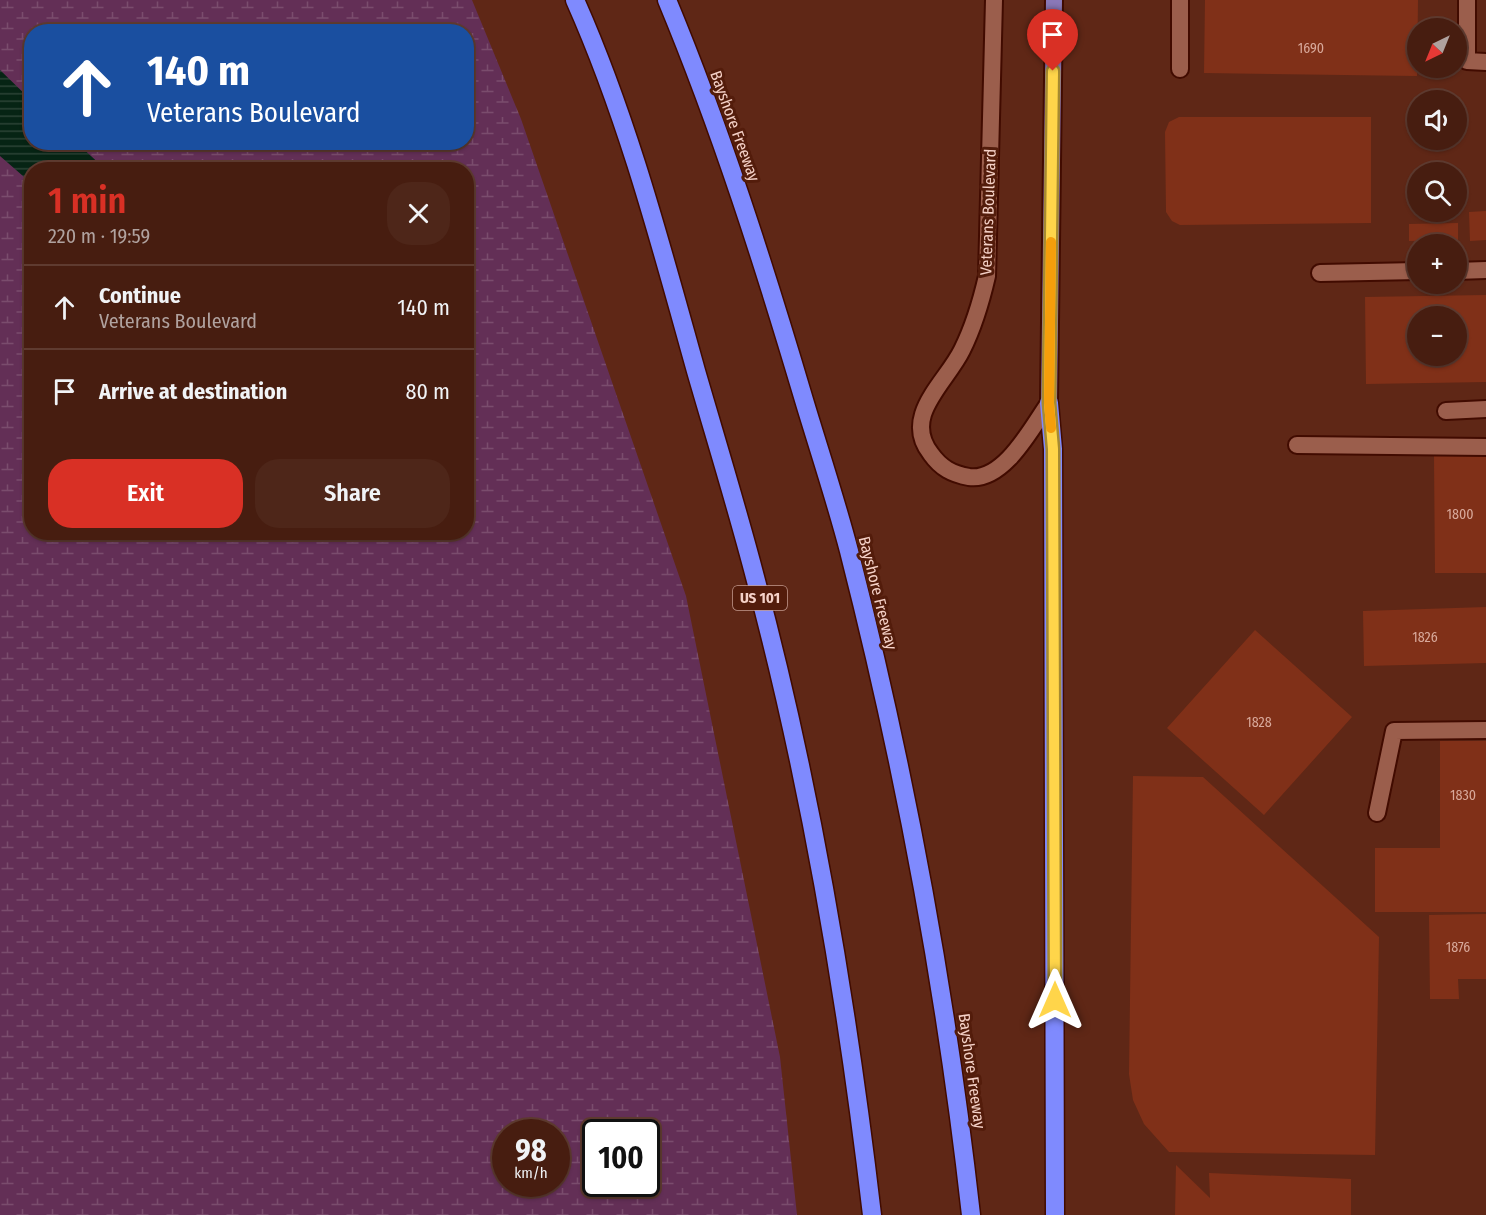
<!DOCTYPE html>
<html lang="en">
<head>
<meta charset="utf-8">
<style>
	:root { --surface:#471d10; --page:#4e2619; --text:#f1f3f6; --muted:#b0a29f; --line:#5f3b30; --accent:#d93025 }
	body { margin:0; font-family:"Fira Sans Condensed",sans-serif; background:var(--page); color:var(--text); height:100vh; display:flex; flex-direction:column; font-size:22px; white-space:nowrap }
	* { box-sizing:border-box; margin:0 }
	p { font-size:20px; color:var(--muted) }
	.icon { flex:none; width:33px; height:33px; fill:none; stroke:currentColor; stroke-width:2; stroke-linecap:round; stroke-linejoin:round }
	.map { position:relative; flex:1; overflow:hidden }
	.drawer { position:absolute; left:24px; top:162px; width:450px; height:378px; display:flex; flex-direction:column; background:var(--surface); border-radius:24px; box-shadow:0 2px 4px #0004,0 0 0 2px var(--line) }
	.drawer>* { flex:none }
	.guide { position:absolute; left:24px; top:24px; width:450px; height:126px; border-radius:24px; box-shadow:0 2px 4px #0004,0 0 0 2px var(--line); background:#1a4fa0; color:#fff; overflow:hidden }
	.needle { width:39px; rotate:223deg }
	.fabs { position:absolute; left:1407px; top:18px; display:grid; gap:12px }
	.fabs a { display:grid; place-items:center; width:60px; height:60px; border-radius:50%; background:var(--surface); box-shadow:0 2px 4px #0004,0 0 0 2px var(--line); font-size:30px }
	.speed { position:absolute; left:492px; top:1119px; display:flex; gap:12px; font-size:30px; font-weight:700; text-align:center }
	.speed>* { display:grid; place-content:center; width:78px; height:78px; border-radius:50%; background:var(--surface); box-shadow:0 2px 4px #0004,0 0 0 2px var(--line); line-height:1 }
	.speed small { font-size:15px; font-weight:400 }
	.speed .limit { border:3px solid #111; border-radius:9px; background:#fff; color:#111 }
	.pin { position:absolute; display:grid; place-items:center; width:51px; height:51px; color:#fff; margin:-62px -26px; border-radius:50% 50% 50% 0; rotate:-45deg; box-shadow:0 0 6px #0007 }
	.pin .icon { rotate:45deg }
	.me { position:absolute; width:66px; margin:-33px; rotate:0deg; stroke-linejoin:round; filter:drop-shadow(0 0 4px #0008) }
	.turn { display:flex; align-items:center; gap:21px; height:126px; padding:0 24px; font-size:27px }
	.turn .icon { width:78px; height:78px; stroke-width:2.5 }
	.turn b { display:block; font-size:42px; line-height:51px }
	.round { display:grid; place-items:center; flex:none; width:63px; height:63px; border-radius:24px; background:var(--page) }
	.overview { display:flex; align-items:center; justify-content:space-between; height:102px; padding:0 24px }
	h1 { font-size:36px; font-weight:600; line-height:45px; color:var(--accent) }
	.cta { display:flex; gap:12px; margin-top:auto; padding:12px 24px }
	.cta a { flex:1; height:69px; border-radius:24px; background:var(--accent); color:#fff; font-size:24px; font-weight:600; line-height:69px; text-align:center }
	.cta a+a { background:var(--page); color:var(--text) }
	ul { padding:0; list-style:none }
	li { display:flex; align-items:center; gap:18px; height:84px; padding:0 24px; border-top:2px solid var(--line) }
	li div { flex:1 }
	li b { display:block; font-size:22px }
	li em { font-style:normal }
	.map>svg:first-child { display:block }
</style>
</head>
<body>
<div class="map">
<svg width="1486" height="1215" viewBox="0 0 1486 1215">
	<defs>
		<pattern id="wetland-marsh" width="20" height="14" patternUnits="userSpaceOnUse" patternTransform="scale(1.5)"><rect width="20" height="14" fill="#632f56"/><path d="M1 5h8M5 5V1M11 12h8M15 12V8" fill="none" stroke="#7a4c6d"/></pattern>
		<pattern id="water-rules" width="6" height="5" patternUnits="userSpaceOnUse" patternTransform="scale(1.5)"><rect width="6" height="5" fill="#062414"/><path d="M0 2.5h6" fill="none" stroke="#2b4335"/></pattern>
	</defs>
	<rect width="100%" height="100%" fill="#5f2716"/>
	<!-- wetland -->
	<path fill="url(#wetland-marsh)" fill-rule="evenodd" d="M0,0H472L521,119L686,596L780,1057L797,1215H0ZM32,32H466V142H32ZM32,170H466V532H32ZM506,1132H556V1184H506ZM596,1132H646V1184H596Z"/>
	<!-- water -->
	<path fill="url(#water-rules)" d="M0,70L31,100L32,142L77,143L105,169L32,170L31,183L0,156Z"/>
	<!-- building -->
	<path fill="#803018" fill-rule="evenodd" d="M1205,0H1418L1417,76L1204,73Z
		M1179,117H1371V223L1180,225L1172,221L1166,212L1165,132L1169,122Z
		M1486,211V240L1470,241L1469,212Z
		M1458,223V240L1409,241V224Z
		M1486,295V382L1366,384L1365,297ZM1418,316H1456V356H1418Z
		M1434,455H1486V573H1435Z
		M1486,607V663L1364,666L1363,611Z
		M1255,630L1352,717L1264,815L1167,728Z
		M1440,741H1486V912H1375V848H1440Z
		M1133,776L1203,777L1379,937L1375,1155L1169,1152L1144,1124L1133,1100L1129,1074Z
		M1486,914V979H1458L1459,999H1430L1429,915Z
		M1176,1165L1210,1198L1209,1173L1351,1179V1215H1175Z"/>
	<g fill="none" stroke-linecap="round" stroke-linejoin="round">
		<!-- service casing -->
		<g stroke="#410b00" stroke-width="20">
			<path id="service" d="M1180,69V0
				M1456,271L1486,270
				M1320,273L1418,271
				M1446,411L1486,409
				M1297,445L1486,447
				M1377,813L1394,731L1486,730"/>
		</g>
		<!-- minor casing -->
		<g stroke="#410b00" stroke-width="20">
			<path id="minor" d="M994,0L987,276C981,302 974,326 962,350C946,383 901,416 931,454C941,468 952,474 969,477C1004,482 1032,427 1049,403
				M1467,0V61L1486,62"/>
		</g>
		<!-- primary casing -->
		<g stroke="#410b00" stroke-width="20">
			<path id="primary" d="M1049,403L1054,0"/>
		</g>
		<!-- motorway casing -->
		<g stroke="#410b00" stroke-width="21">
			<path id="motorway" d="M575,0C628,119 661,246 696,371C716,440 737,508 755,577C811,785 847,1001 872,1215
				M667,0C721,130 764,265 804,400C819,450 836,501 849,551C905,770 946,991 971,1215
				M1049,403L1053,449L1055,1215"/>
		</g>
		<!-- service -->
		<use href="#service" stroke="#9b5e4c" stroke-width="16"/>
		<!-- minor -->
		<use href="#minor" stroke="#9b5e4c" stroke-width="16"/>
		<!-- primary -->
		<use href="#primary" stroke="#8a78b7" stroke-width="16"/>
		<!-- motorway -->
		<use href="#motorway" stroke="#7f8afe" stroke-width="18"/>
	</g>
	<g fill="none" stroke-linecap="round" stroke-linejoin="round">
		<!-- route casing -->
		<g stroke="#a68a30" stroke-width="15">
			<path id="route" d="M1053,71L1049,403L1053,449L1055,1000"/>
		</g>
		<!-- route -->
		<use href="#route" stroke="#ffd54a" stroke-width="10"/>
		<!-- slow -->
		<path stroke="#f59e0b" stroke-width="10" d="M1051,242L1049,403L1051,428"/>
	</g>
	<g text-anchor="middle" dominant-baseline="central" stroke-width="6" stroke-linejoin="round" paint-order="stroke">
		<!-- number labels -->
		<g font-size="14" fill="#d8a99b">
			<text x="1311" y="48">1690</text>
			<text x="1460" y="514">1800</text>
			<text x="1425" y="637">1826</text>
			<text x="1259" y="722">1828</text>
			<text x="1463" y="795">1830</text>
			<text x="1458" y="947">1876</text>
		</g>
		<!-- shield labels -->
		<rect fill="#531c0b" stroke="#c49b8f" stroke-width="1.5" x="733" y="586" width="54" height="24" rx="4.5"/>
		<g font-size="15" font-weight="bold" fill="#f5d1c7">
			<text x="760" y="598">US 101</text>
		</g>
		<!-- street labels -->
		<g font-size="16" fill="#f5d1c7" stroke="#531c0b">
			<text transform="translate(735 126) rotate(70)">Bayshore Freeway</text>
			<text transform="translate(988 212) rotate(-88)">Veterans Boulevard</text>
			<text transform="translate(878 593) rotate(76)">Bayshore Freeway</text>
			<text transform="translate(972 1071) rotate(82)">Bayshore Freeway</text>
		</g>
	</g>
</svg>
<div class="fabs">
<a><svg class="needle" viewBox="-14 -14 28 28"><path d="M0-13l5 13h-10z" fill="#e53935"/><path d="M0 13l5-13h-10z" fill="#b0a29f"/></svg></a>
<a><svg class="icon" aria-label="sound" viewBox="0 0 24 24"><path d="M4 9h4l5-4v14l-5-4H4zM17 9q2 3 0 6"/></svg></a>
<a><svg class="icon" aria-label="search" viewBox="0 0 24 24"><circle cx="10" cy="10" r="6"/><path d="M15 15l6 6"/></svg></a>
<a>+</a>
<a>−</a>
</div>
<div class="speed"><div>98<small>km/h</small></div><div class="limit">100</div></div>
<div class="pin" style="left:1053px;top:71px;background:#d93025"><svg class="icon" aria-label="arrive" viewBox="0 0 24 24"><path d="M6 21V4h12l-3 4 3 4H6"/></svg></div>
<svg class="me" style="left:1055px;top:1000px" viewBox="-20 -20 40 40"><path d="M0-17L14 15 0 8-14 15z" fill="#ffd54a" stroke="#fff" stroke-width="4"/></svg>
<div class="guide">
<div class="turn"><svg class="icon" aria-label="ahead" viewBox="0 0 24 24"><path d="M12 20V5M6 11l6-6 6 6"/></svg><div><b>140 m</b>Veterans Boulevard</div></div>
</div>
<section class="drawer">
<div class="overview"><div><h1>1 min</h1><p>220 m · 19:59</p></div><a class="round"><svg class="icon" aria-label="close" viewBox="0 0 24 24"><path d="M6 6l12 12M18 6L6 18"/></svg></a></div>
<ul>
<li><svg class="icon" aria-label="ahead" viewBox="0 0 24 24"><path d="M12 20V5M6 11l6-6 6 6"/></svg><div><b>Continue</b><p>Veterans Boulevard</p></div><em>140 m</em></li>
<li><svg class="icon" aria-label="arrive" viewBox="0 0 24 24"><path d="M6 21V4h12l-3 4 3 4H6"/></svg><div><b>Arrive at destination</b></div><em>80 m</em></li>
</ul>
<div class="cta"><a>Exit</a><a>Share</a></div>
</section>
</div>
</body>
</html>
